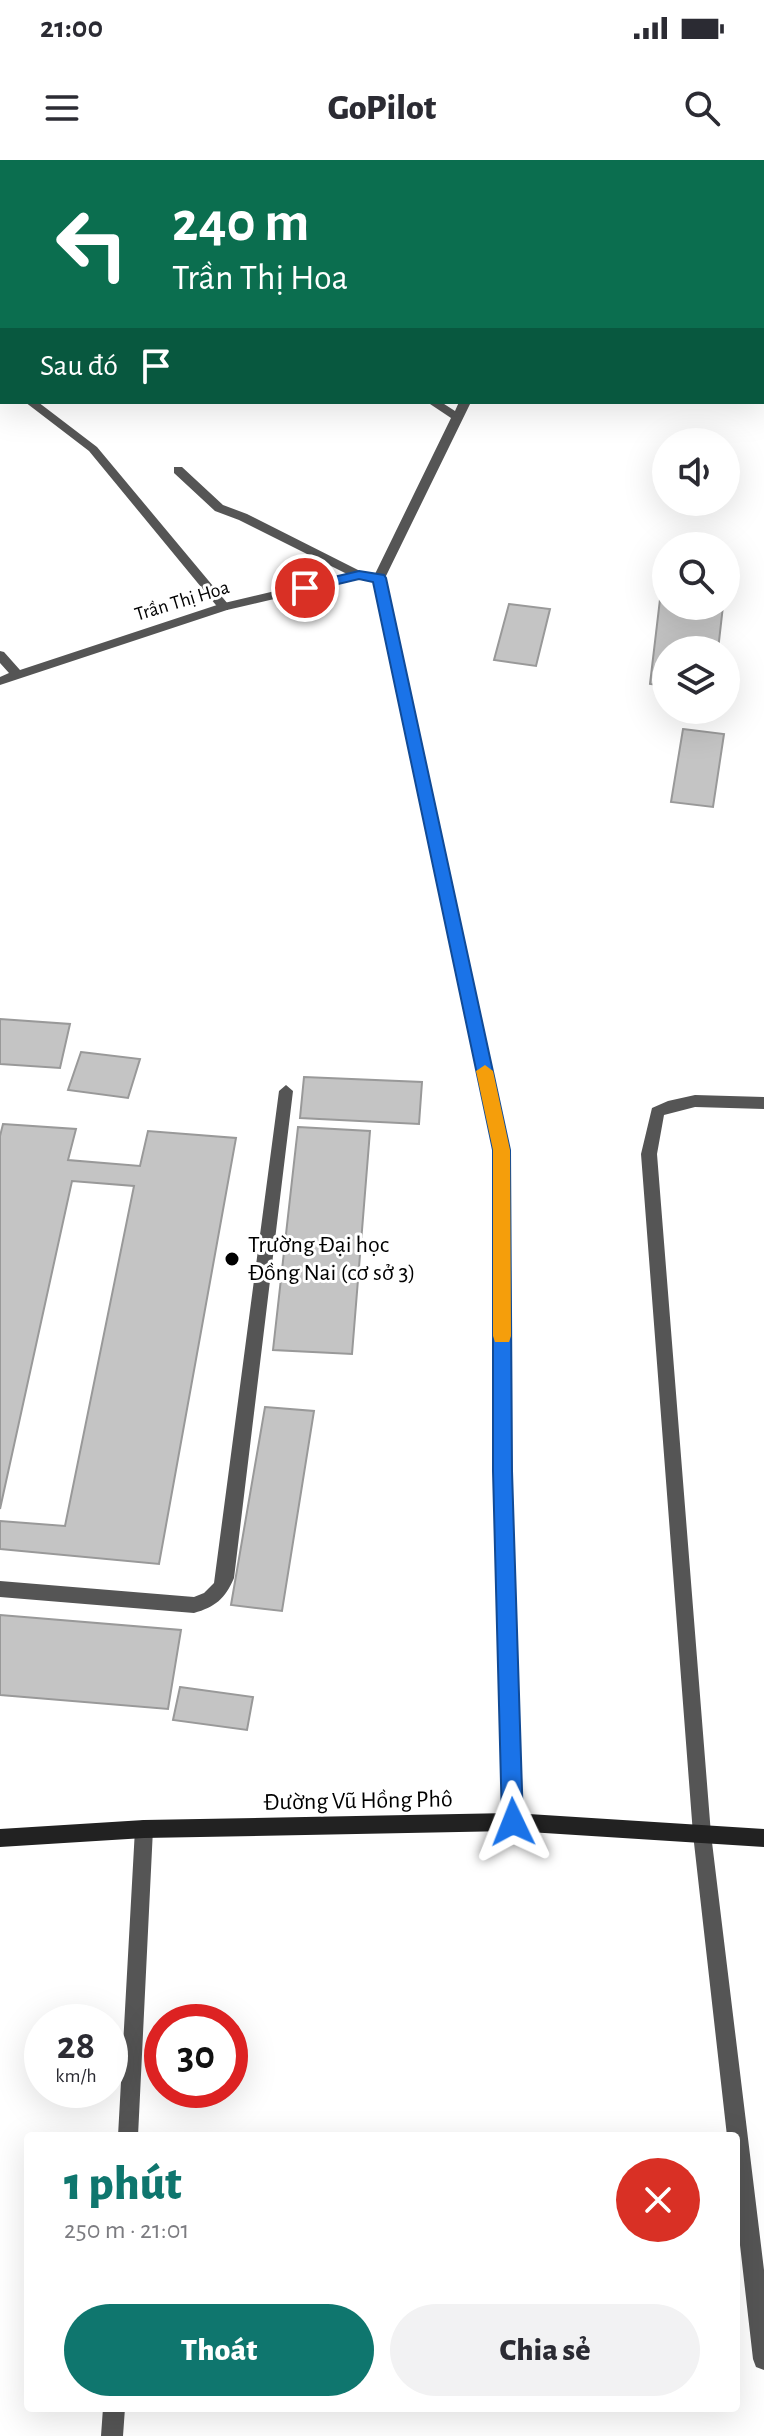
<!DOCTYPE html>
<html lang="vi">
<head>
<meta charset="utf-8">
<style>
	:root { --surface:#fff; --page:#f2f2f3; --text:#2b2b33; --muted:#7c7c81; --accent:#0f766e }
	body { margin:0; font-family:"Alegreya Sans",sans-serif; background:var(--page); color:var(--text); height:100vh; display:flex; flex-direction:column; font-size:30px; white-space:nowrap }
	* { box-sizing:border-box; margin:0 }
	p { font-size:26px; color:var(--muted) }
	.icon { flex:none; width:44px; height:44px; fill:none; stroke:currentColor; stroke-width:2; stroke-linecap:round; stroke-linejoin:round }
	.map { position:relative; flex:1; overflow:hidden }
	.details { position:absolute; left:24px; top:1972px; width:716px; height:280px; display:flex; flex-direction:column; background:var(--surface); border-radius:8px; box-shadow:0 8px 32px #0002 }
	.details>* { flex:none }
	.banner { position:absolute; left:0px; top:0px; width:764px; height:244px; box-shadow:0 8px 32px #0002; background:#0b6e4f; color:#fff; overflow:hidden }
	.buttons { position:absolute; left:652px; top:268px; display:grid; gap:16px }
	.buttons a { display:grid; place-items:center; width:88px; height:88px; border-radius:50%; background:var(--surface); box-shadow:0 8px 32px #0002; font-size:40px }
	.speed { position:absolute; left:24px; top:1844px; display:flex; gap:16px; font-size:40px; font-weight:700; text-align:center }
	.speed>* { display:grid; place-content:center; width:104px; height:104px; border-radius:50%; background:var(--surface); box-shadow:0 8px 32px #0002; line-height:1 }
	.speed small { font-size:20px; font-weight:400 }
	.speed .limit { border:12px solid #d22; background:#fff; color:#111 }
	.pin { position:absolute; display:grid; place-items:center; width:68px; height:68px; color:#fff; margin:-34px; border:4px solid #fff; border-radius:50%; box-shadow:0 2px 8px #0007 }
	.me { position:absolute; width:88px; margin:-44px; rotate:358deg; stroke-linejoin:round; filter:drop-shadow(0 0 6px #0008) }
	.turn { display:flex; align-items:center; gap:28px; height:168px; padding:0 40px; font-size:36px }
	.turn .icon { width:104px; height:104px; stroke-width:2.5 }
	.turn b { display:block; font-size:56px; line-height:68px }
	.then { display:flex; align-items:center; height:76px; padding:0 40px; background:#0003; gap:16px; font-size:30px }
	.round { display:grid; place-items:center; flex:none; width:84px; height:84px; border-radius:42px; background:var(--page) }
	.overview { display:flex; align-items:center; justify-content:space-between; height:136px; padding:0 40px }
	h1 { font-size:48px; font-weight:800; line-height:60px; color:var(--accent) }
	.button { display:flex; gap:16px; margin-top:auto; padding:16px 40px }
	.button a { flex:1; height:92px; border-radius:48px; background:var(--accent); color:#fff; font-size:32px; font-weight:800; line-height:92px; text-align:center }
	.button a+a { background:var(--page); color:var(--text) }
	.status { display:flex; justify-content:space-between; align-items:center; height:56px; padding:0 40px; background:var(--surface); direction:ltr }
	.status svg { height:22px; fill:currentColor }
	header { display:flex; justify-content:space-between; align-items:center; height:104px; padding:0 40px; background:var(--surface); font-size:36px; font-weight:800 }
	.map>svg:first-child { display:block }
</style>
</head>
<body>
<div class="status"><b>21:00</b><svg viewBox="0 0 49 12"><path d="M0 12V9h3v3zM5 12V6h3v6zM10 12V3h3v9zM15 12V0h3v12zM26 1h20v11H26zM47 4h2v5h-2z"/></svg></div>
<header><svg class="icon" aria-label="menu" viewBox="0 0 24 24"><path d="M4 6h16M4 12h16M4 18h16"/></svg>GoPilot<svg class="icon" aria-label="search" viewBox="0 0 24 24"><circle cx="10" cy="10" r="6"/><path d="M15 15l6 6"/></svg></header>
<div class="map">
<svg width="764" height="2276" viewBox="0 0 764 2276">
	<rect width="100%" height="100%" fill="#fff"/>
	<!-- building -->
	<path fill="#c4c4c4" stroke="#999" stroke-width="2" d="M665,397L666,446H723L718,490H666V526L650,524Z
		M509,444L550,449L536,506L494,500Z
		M683,569L724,574L713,647L671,642Z
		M0,859L70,864L60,908L0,904Z
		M81,892L140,899L128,938L68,930Z
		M304,917L422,922L419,964L300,958Z
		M3,964L76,969L68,1000L140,1006L148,971L236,978L159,1404L0,1389V1361L65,1366L134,1026L72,1021L0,1349V976Z
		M298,967L370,971L352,1194L273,1190Z
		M265,1247L314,1251L282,1451L231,1445Z
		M0,1455L181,1470L168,1549L0,1535Z
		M180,1527L253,1537L247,1570L173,1560Z"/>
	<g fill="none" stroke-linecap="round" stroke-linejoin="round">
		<!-- lane -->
		<path fill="#555" fill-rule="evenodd" d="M0,216H2V223H0Z
			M25,242H38L97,287L228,444V450H220L89,291Z
			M286,925L293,931L234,1418C225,1439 215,1447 194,1453L0,1437V1421L194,1437L204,1433L214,1423L279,931Z
			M702,1665L709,1667L711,1674L764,2110V2210L756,2207L753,2199L736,2050V1976H727L693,1674L695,1667Z"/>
		<!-- street -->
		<path fill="#555" fill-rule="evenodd" d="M38,0H50L51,2H39Z
			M456,0H471L455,2Z
			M0,39H2L0,46Z
			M427,242H441L455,251L459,242H471L385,418L510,990V1311L522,1662L520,1669L513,1671L506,1669L504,1662L494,1311V990L374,421L359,419L227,450L0,525V517L9,513L0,503V491L4,492L20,510L220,444L347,414L239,360L215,351L174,313V307H182L223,345L247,354L362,412L375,414L451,258Z
			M695,935L764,937V949L695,947L664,955L657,994L711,1674L709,1681L702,1683L695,1681L693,1674L641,994L652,948L668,941Z
			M144,1660L151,1662L153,1669L138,1976H118L135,1669L137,1662Z
			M103,2248H125L123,2276H101Z"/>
		<!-- secondary -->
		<path fill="#222" fill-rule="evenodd" d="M513,1653L764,1669V1687L513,1671L144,1678L0,1687V1669L144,1660Z"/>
	</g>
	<!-- route -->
	<path fill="#1a73e8" stroke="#114b97" stroke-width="2" d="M359,411L384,415L386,418L510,990L512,1311L523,1662L520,1670L513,1673L505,1670L502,1662L493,1311V990L373,422L359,419L305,432L298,428L300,425Z"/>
	<!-- slow -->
	<path fill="#f59e0b" d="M485,905L493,911L510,990L511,1176L509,1182H495L493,1176V990L476,911Z"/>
	<!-- markers -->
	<circle fill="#000" stroke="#fff" stroke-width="3" cx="232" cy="1099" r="8"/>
	<g text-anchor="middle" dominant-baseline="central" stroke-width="6" stroke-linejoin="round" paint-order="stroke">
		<!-- far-street labels -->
		<g font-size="20" fill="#000" stroke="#fff">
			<text transform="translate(182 441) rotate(-17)">Trần Thị Hoa</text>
		</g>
		<!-- poi labels -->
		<g font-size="24" fill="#000" stroke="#fff" text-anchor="start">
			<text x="248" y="1085">Trường Đại học<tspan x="248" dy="28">Đồng Nai (cơ sở 3)</tspan></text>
		</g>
		<!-- street labels -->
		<g font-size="24" fill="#000" stroke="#fff">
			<text transform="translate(358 1641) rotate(-1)">Đường Vũ Hồng Phô</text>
		</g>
	</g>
</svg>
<div class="buttons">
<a><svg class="icon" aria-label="sound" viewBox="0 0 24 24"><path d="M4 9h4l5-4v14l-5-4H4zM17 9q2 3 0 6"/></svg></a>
<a><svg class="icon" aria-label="search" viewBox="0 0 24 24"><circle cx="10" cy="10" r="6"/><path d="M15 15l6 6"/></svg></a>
<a><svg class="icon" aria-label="layers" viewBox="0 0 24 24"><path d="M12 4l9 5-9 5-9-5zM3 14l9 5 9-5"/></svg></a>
</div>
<div class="speed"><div>28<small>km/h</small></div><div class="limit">30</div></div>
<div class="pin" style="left:305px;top:428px;background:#d93025"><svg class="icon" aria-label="arrive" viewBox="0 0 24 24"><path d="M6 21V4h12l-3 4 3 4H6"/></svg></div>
<svg class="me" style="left:513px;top:1662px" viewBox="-20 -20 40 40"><path d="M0-17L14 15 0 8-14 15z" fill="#1a73e8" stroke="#fff" stroke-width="4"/></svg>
<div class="banner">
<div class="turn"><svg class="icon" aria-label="left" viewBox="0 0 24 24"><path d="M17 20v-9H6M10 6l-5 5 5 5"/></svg><div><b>240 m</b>Trần Thị Hoa</div></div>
<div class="then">Sau đó<svg class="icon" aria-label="arrive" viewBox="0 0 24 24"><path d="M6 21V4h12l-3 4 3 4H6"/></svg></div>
</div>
<section class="details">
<div class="overview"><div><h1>1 phút</h1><p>250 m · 21:01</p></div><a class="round" style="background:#d93025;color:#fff"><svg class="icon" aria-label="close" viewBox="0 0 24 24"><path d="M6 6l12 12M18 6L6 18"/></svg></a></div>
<div class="button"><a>Thoát</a><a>Chia sẻ</a></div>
</section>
</div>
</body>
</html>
